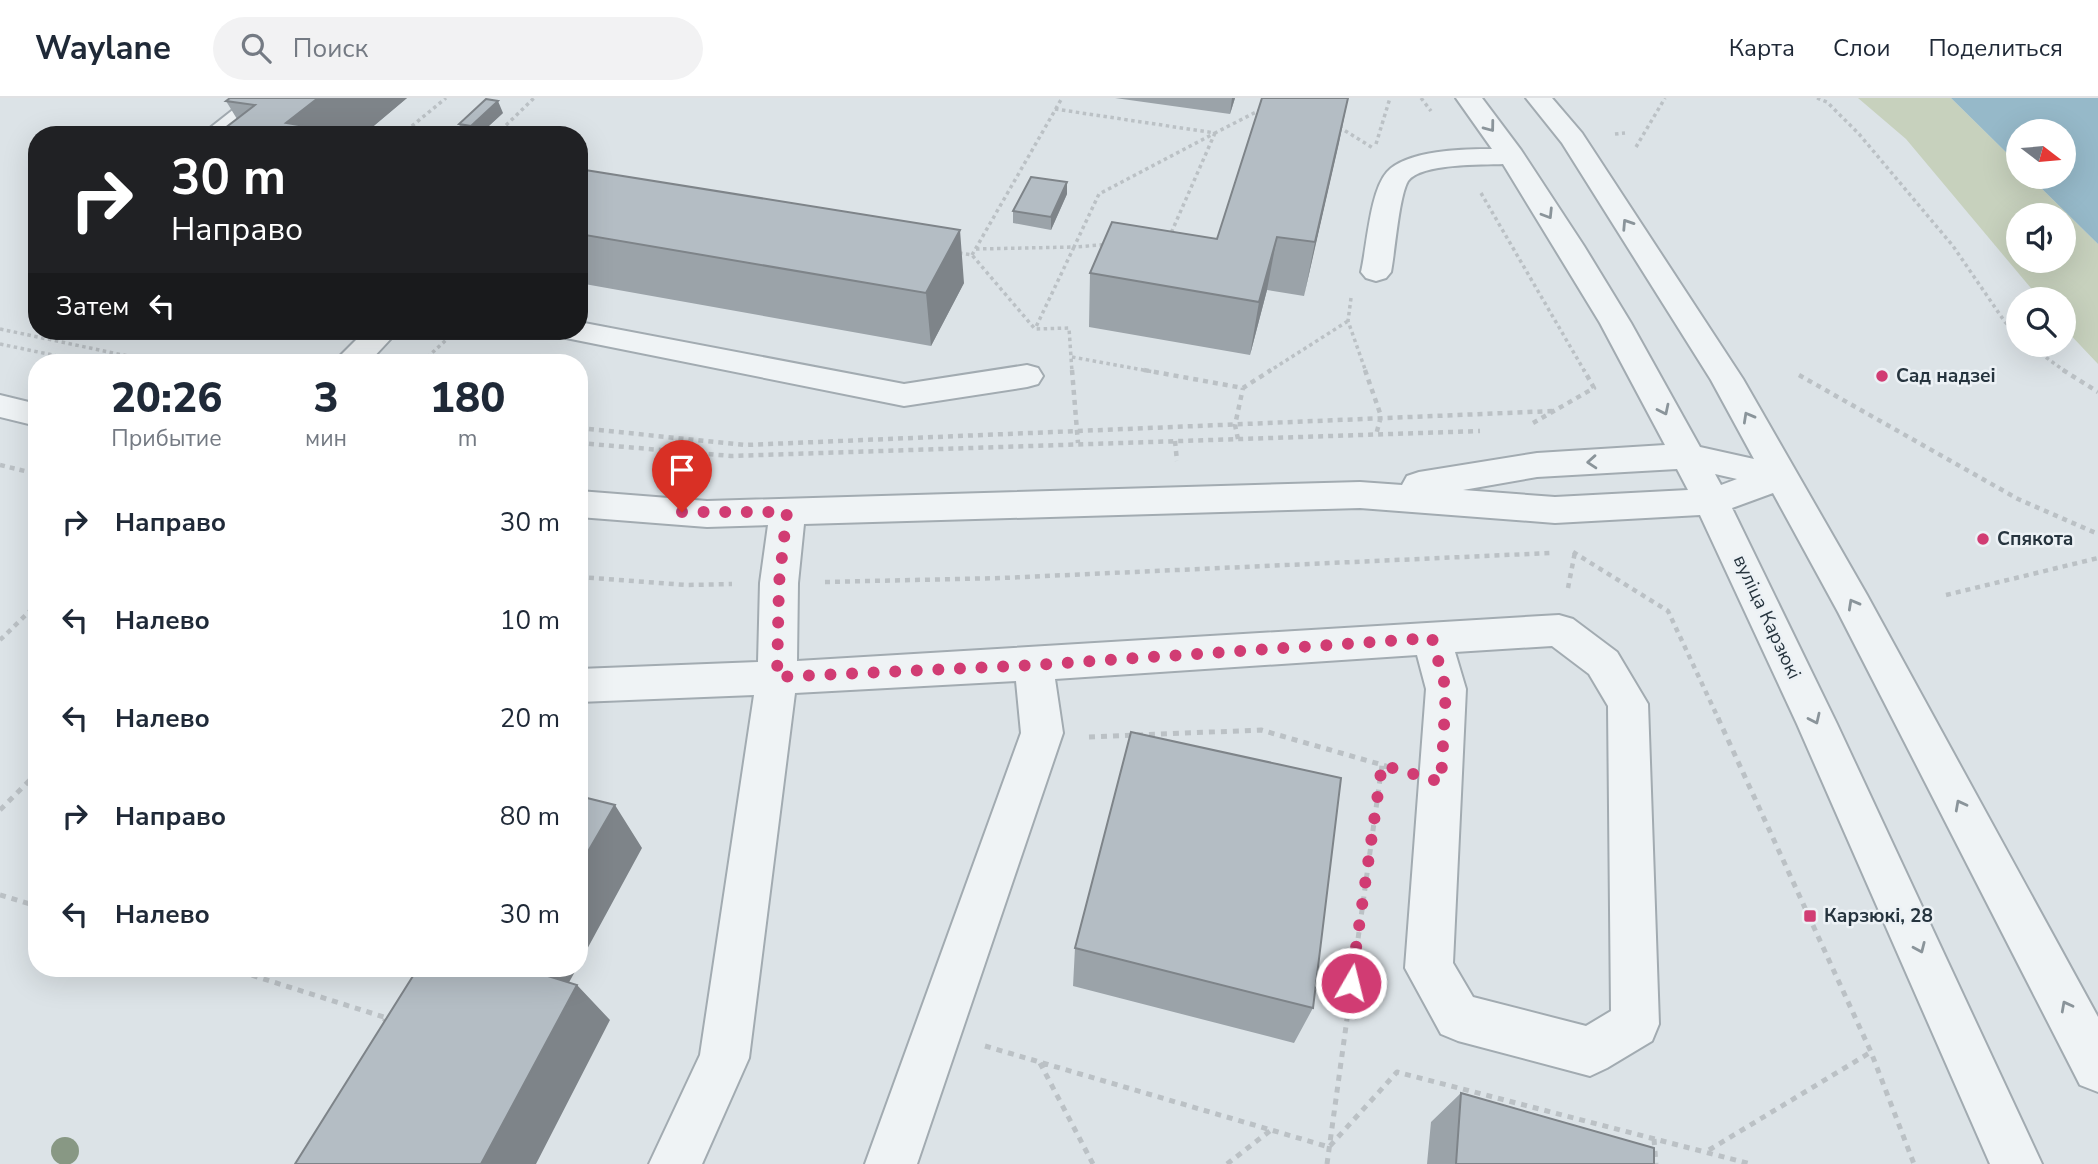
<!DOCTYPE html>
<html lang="ru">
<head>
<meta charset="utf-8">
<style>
	:root { --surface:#fff; --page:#f2f2f3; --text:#1f2937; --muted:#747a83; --line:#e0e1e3 }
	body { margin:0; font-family:"Nunito Sans",sans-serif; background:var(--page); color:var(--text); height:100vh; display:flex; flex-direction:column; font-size:26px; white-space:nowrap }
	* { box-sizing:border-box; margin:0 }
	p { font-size:23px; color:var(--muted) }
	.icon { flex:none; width:38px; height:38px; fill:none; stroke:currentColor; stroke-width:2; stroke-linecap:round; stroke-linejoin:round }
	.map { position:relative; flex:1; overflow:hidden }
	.drawer { position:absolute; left:28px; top:256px; width:560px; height:623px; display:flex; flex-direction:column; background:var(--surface); border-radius:28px; box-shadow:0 7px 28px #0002 }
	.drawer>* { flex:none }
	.top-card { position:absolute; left:28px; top:28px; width:560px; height:214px; border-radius:28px; box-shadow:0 7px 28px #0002; background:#202124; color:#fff; overflow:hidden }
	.needle { width:46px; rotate:106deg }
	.buttons { position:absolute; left:2006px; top:21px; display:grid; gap:14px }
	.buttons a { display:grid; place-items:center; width:70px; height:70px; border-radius:50%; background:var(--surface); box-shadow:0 7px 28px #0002; font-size:35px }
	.pin { position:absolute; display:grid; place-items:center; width:60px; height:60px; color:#fff; margin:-72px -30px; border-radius:50% 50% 50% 0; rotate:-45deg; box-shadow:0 0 7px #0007 }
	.pin .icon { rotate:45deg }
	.me { position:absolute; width:77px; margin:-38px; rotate:8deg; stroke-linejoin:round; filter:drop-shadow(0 0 5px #0008) }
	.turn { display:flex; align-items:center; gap:24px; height:147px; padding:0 28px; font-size:32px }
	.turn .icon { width:91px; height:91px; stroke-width:2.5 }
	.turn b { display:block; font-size:49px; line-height:60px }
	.then { display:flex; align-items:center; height:66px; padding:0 28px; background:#0003; gap:14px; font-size:26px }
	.eta { display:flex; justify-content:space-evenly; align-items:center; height:119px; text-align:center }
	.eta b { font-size:42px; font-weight:800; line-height:49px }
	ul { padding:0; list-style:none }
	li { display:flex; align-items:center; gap:21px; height:98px; padding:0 28px }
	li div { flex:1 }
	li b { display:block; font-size:26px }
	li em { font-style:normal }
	header { display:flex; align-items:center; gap:42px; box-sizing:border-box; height:98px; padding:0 35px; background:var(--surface); border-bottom:2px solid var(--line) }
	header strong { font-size:33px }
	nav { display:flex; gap:38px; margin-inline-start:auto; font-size:24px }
	.search { width:490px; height:63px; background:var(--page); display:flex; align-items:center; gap:18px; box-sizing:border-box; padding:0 24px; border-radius:38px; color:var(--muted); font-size:26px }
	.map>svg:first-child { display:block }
</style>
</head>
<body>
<header>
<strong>Waylane</strong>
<div class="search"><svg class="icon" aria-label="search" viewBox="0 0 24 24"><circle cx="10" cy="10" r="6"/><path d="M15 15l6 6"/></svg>Поиск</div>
<nav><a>Карта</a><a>Слои</a><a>Поделиться</a></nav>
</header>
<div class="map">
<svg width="2098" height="1066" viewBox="0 0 2098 1066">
	<rect width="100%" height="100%" fill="#dce3e7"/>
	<!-- green -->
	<path fill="#c7d1bd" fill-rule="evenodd" d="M1858,0H1951L2018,66V79H2030L2098,146V266L2063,229V201H2040L1906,41ZM2018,117H2063V163H2018Z"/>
	<!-- water -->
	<path fill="#96b9c9" d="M1951,0H2098V146L2030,79H2063V33H2018V66Z"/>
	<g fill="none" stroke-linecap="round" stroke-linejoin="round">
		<!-- minor casing -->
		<g stroke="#a2abb1" stroke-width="4">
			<path id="minor" d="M248,0H277L231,37H201Z
				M1456,0H1482L1521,52L1584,148L1631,225L1700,349L1754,361L1711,282L1562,45L1526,0H1552L1582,35L1743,281L1867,497L2098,919V994L2080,987L1838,514L1773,395L1732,410L1837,626L2042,1066H1990L1797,626L1700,417L1555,425L1360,410L804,426L798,485L797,563L1559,517L1573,521L1617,554L1648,606L1659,926L1652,943L1607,970L1590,978L1458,943L1441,936L1405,870L1426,591L1417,557L1055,581L1063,635L917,1066H865L1021,635L1016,583L795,595L749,960L702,1066H649L700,957L754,597L579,604V571L758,564L760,485L768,427L707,429L579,419V393L707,403L1360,384L1402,387L1407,378L1419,374L1537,355L1665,347L1600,225L1503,66C1482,67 1421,65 1408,83C1399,98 1395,154 1391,174L1386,180L1376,183L1366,180L1361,174C1367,148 1370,93 1387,74C1407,52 1464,51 1492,51ZM1677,371L1688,392L1555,399L1463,392L1537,379ZM1715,376L1737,381L1721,387ZM1552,548L1589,576L1608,608L1611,913L1586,928L1473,899L1453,865L1466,591L1455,554Z
				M579,224L904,286L1027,267L1038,270L1043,278L1038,286L1027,289L904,308L566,240L562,233H579Z
				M365,233H398L369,264H334Z
				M0,297L37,306V328L0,319Z"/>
		</g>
		<!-- path-far2 -->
		<path stroke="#bbc1c5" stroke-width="3.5" stroke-dasharray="3.5 3.5" stroke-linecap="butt" d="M1421,0L1431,13
			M1817,0L1827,4L1859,36L1953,148L2005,224L2018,236
			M1055,11L1215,35L1260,12
			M1339,29L1373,50
			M1215,35L1168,142L1074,149L1099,96Z
			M1615,36L1625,35
			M401,37L446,0
			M496,37L534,0
			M1376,46L1390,0
			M1636,49L1665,0
			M1481,95L1585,274
			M976,151L1074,149L1035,231
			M959,155L972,157L1035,231L1069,230L1072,274
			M972,157L1062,0
			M1351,200L1348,223L1366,274
			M0,231L156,264
			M0,246L86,264
			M2029,247L2066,274
			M1072,259L1154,274
			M422,264L456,233
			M1268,274L1348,223"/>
		<!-- path-far1 -->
		<path stroke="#bbc1c5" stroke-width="4.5" stroke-dasharray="5 5" stroke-linecap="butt" d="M1072,272L1078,345
			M1144,272L1243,290L1271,272
			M1365,272L1381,318L1376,337
			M2063,272L2098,294
			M1799,277L2018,401L2098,436
			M1533,325L1594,290L1584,272
			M579,330L745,347L1553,313
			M1238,341L1235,327L1243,290
			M1175,343L1177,363
			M579,345L731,358L1480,333
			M0,367L37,376
			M1573,454L1668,513L1719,622
			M579,479L687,487L732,486
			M825,484L1002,480L1550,455
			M1568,490L1575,454
			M1946,497L2098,460
			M0,542L37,506"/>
		<!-- path -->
		<path stroke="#bbc1c5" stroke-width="5" stroke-dasharray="6 6" stroke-linecap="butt" d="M1718,620L1871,954L1914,1066
			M1089,639L1261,632L1393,670
			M0,712L37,675
			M0,797L37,808
			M1811,818L1851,817
			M229,870L387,920L384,924
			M985,948L1329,1049L1397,974L1751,1066
			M1040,965L1093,1066
			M1654,1041L1656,1066
			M1709,1052L1871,954
			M1227,1066L1271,1032
			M1327,1066L1382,667"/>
		<!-- minor -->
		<use href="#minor" fill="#eff3f5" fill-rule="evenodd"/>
	</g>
	<!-- trees -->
	<circle fill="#889884" cx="65" cy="1053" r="14"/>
	<!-- wall -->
	<path fill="#9ba3a9" d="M407,0L363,37H216L237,21L226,3Z
		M1115,0H1235L1230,16Z
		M1348,0L1304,198L1267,192L1250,257L1089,229L1090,175L1217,141Z
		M503,15L479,37H464L459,26Z
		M579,71L964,185L931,248L579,185Z
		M1067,96L1051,132L1013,125V113Z
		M1075,850L1313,910L1294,945L1073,888Z
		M1461,995L1654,1066H1427L1431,1024Z"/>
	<!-- shaded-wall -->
	<path fill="#7e8489" d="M318,0H407L363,37H293L286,25Z
		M1232,0H1235L1230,16Z
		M1348,0L1339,45L1304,198L1315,144Z
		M498,3L503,15L479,37H475L471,28Z
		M1067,84V96L1051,132V119Z
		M960,132L964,185L931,248L926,195Z
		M1277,139L1267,192L1250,257L1259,204Z
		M615,707L642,750L579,866V769Z
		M522,870H577L557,906Z
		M577,887L610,922L536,1066H481Z"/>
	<!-- building -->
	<path fill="#b4bdc4" stroke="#7e8489" stroke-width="2" d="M230,0H318L286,25L358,37H216L255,7L226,3Z
		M1262,0H1348L1315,144L1277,139L1259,204L1090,175L1112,124L1217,141Z
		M486,1L498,3L471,28L459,26Z
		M579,71L960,132L926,195L579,136Z
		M1031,79L1067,84L1051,119L1013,113Z
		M1131,634L1341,680L1313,910L1075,850Z
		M579,698L615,707L579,769Z
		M418,870H522L577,887L481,1066H295Z
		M1461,995L1654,1050V1066H1456Z"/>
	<!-- one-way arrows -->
	<defs><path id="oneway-chevron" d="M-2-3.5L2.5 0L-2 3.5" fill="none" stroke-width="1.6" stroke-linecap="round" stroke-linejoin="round" transform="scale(1.75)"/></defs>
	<g stroke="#8a949a">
		<use href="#oneway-chevron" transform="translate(1490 29) rotate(53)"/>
		<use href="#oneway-chevron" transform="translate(1548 116) rotate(58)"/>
		<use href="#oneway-chevron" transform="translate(1627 126) rotate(-123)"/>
		<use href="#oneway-chevron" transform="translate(1664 312) rotate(64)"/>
		<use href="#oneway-chevron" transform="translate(1748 319) rotate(-119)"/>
		<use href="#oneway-chevron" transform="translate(1592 364) rotate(176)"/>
		<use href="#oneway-chevron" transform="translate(1853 506) rotate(-119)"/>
		<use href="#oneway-chevron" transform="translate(1815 621) rotate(65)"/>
		<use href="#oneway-chevron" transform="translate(1960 707) rotate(-118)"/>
		<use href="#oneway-chevron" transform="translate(1920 850) rotate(66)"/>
		<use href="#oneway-chevron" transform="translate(2066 908) rotate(-118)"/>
	</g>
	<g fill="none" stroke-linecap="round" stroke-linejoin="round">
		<!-- route -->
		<path stroke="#d13c73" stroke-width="12" stroke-dasharray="0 21.6" d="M682,414H787L779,485L777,579L1034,567L1432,540L1446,591L1441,684L1382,667L1351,885"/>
	</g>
	<!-- markers -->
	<g fill="#d13c73" stroke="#ecf1f5" stroke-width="2.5">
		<circle cx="1882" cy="278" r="7"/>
		<circle cx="1983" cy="441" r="7"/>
		<rect x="1803" y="811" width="14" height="14" rx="3.5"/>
	</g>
	<g text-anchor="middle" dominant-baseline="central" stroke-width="5" stroke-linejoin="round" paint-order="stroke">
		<!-- poi labels -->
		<g font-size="19" font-weight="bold" fill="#26343e" stroke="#ecf1f5" text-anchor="start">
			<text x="1896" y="278">Сад надзеі</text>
			<text x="1997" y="441">Спякота</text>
			<text x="1824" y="818">Карзюкі, 28</text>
		</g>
		<!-- street labels -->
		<g font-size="19" fill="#26343e" stroke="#ecf1f5">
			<text transform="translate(1767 519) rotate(65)">вуліца Карзюкі</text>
		</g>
	</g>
</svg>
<div class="buttons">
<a><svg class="needle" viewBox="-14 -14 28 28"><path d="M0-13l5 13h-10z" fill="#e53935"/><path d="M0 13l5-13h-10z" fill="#747a83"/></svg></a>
<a><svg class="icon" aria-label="sound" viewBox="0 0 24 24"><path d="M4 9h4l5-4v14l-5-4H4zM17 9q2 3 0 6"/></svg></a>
<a><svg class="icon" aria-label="search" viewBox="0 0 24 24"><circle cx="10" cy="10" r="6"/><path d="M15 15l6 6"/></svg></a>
</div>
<div class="pin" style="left:682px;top:414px;background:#d93025"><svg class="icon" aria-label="arrive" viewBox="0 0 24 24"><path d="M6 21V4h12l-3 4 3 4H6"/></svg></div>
<svg class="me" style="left:1351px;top:885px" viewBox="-20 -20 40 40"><circle r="17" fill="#d13c73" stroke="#fff" stroke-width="3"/><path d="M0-11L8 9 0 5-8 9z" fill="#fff"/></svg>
<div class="top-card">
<div class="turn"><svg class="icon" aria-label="right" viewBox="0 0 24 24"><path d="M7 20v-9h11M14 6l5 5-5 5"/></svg><div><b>30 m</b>Направо</div></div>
<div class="then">Затем<svg class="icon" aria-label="left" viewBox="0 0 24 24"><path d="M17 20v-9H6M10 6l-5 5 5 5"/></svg></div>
</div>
<section class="drawer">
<div class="eta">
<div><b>20:26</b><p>Прибытие</p></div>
<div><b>3</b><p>мин</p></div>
<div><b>180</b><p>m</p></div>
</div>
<ul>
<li><svg class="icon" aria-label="right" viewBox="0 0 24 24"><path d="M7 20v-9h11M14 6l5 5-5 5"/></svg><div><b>Направо</b></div><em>30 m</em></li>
<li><svg class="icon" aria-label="left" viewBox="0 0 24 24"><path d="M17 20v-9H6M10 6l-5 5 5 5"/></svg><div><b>Налево</b></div><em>10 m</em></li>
<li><svg class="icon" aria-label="left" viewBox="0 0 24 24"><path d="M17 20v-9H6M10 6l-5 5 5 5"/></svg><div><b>Налево</b></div><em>20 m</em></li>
<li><svg class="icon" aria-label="right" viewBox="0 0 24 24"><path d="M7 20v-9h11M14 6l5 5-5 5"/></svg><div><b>Направо</b></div><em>80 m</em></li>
<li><svg class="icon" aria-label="left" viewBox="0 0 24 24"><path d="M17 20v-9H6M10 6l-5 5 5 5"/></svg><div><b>Налево</b></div><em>30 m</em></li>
</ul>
</section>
</div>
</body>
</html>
